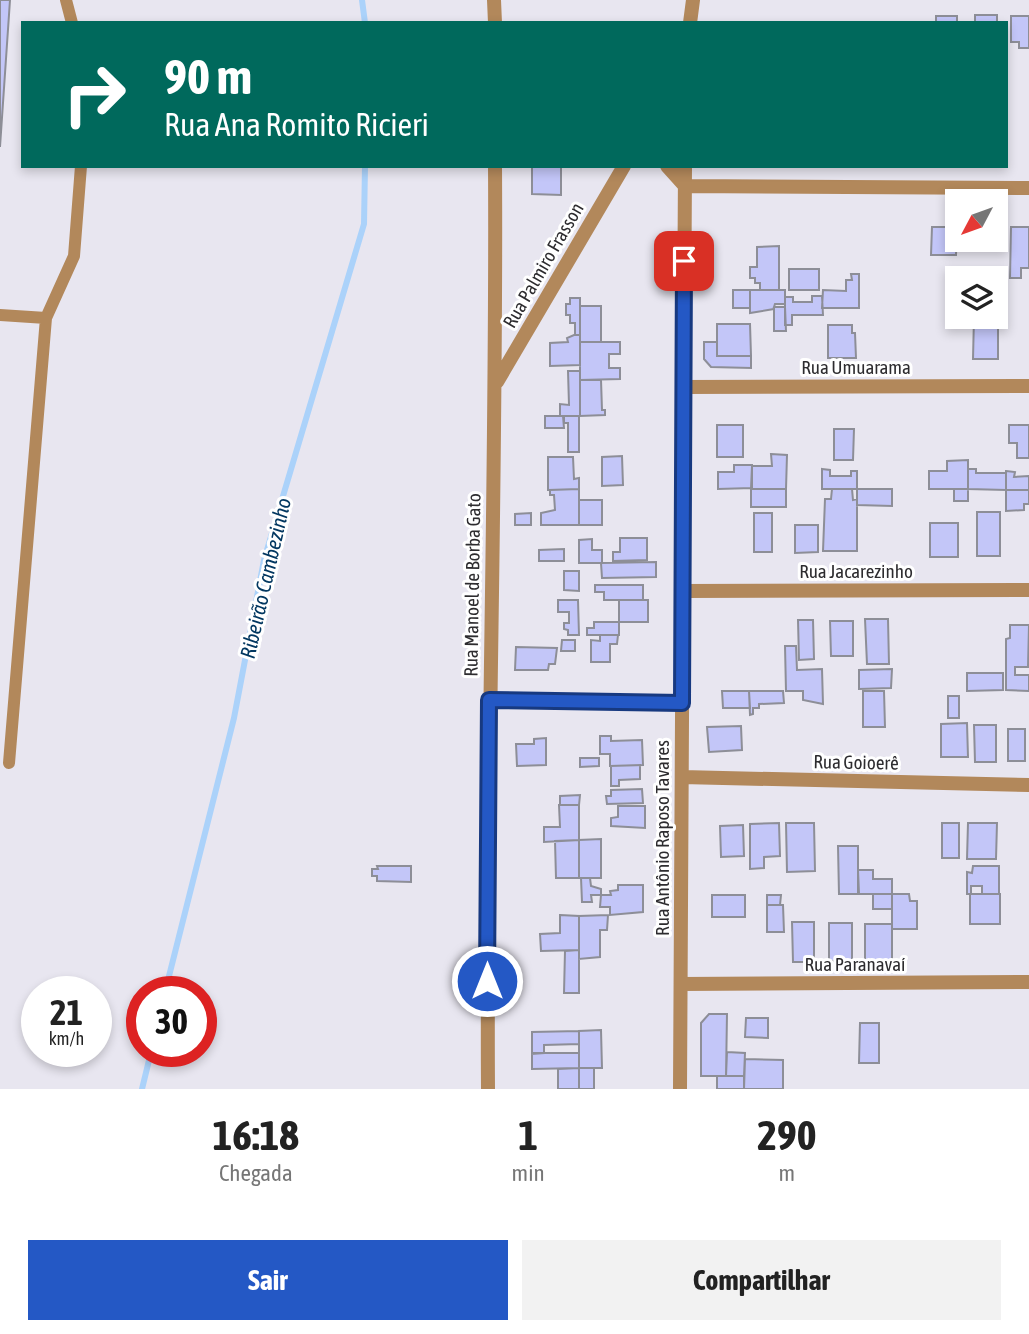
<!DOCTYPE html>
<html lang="pt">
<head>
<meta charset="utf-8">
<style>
	:root { --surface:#fff; --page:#f2f2f2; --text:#222; --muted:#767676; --accent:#2458c5 }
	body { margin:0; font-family:"Asap Condensed",sans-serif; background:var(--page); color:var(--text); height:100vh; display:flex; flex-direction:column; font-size:26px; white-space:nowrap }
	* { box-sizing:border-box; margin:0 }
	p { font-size:23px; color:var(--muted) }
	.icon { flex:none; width:38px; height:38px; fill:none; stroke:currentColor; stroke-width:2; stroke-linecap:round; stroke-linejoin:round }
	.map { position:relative; height:1089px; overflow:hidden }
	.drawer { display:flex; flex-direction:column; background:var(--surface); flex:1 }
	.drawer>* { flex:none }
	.top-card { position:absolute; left:21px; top:21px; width:987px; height:147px; border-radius:0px; box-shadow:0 4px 10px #0003; background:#00695c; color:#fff; overflow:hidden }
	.needle { width:46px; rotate:229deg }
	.tools { position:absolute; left:945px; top:189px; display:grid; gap:14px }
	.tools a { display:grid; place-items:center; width:63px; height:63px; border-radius:0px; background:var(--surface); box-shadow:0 4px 10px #0003; font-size:35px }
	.speed { position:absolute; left:21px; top:976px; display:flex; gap:14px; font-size:35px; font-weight:700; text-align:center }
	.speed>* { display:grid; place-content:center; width:91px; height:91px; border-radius:50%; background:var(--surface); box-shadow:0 4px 10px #0003; line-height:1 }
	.speed small { font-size:18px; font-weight:400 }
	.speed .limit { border:10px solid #d22; background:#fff; color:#111 }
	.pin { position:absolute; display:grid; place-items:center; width:60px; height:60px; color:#fff; margin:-30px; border-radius:14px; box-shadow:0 4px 10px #0006 }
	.me { position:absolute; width:77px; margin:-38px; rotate:0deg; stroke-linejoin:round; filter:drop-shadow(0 0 5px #0008) }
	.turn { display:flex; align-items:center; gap:24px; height:147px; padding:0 28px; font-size:32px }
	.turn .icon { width:91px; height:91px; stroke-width:2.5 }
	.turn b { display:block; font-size:49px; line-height:60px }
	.eta { display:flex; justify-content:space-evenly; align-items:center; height:119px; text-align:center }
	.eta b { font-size:42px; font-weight:700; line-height:49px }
	.cta { display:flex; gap:14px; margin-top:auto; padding:14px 28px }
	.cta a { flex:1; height:80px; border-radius:0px; background:var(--accent); color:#fff; font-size:28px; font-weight:700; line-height:80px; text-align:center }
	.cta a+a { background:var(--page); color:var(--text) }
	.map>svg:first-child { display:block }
</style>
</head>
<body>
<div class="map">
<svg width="1029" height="1089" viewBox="0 0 1029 1089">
	<rect width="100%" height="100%" fill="#e8e6f0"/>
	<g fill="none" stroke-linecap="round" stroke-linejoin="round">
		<!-- stream -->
		<path stroke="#abd2fa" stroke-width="6" d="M362,0L365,23
			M165,992L234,718L264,560L364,224L365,166
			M142,1089L151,1052"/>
	</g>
	<!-- building -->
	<path fill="#c3c6f8" stroke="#8d8e97" stroke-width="2" d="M0,0H10L0,147Z
		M975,15H997V23H975Z
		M936,16H957V23H936Z
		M1011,16H1029V48H1019V42H1011Z
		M532,166H561V195L532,194Z
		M932,227H957L956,255H931Z
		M1011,227H1029V268H1021V278H1010Z
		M779,246V290H760V283H755V278H750V267H757V247Z
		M789,269H819V290H789Z
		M851,274H859V308H822L823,290L846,291V280H852Z
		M733,290H750V308H733Z
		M750,290H785V304H775L774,307H785L786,331H774V309L750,313Z
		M948,294H957V317H962V323L947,322Z
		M812,296H822L823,315H792V325H785V297H793V302H812Z
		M570,298H580V335H575V323H570V315H566V304H570Z
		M580,306H601V342H580Z
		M974,317L998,318V359H973Z
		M717,324H750L751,356H717Z
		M828,325H852V333H855L856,358H828Z
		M574,335H580V365L550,366V343L568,342L567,338Z
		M580,342H620V354H609V368H620V379L580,380Z
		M704,342H717V356H751V368L711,367L704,359Z
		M568,371H580V416H560V404L569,405Z
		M580,380H601L602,410H605V415L580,416Z
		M545,416H563L564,428H545Z
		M564,416H579V452H568V423H564Z
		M717,425H743V457H717Z
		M1009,425H1029V458H1017V443H1009Z
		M834,429H854L853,460H834Z
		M771,454L787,455L786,489H751L752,466H772Z
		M622,456L623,485L602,486V457Z
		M548,457H573L574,479L579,478V489L548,490Z
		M968,460V489H929V471H947V461Z
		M734,465H752V488L718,489V472H734Z
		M822,469L830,470V476H851V471H857V489H822Z
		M968,469H976V473H1006V490L968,489Z
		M1006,471L1015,472L1014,477L1029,476V490H1006Z
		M579,489V525H541V513L555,510L554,495H550V490Z
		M751,489H786V507H751Z
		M832,489H852L853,500L857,499V551H823L825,499H831Z
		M857,489H892V506L857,505Z
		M954,489H968V501H954Z
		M1006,490H1029V504H1024V510L1006,511Z
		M579,500H602V525H579Z
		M977,512H1000V556H977Z
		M531,513V525H515V514Z
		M754,513H772V552H754Z
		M930,523H958V557H930Z
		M795,525H818V552L795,553Z
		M620,538H647V560L613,561V552H620Z
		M592,539V550H602V563H579V540Z
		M564,549V561H539V550Z
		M656,562V577L602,578L601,563Z
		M564,571H579V591L564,590Z
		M595,585H643V600H604V592H595Z
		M558,600H578L579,635H568V630L564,629V623H569V612H558Z
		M619,600H648V622H619Z
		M865,619H888L889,664H867Z
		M798,620H813L814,659L799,660Z
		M830,621H853V656H831Z
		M594,622H619V635H587V628H594Z
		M1010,625H1029L1028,667H1015V675H1029V691L1006,690V639L1010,638Z
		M600,635H618L617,644H610V662H591V640L600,641Z
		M562,640H575V651H561Z
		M785,646H796L797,670L822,669L823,704L803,700V691H786Z
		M516,647L557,648L555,664H549L548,670H515Z
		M892,669L891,688L859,689V670Z
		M967,673H1003V690L967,691Z
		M722,691H749L750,708H723Z
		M749,691H783L784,703L759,704V708H753V714L750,715Z
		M863,691H884L885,727H863Z
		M948,696H959V718H948Z
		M967,723L968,757H941V724Z
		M974,725H996V762H975Z
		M741,726L742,750L709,752L707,727Z
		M1008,729H1025V761H1008Z
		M600,736H611V741L642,740L643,765L610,766V754H600Z
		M546,738V765L517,766L516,744H534V739Z
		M580,758H599V766L580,767Z
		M640,765V779L619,780V786H611V766Z
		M642,789L643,803L607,804L606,796H611V790Z
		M580,795L579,805H560V796Z
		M559,805H579V840L544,842V827H560Z
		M618,806H645V828L611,826V818L618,817Z
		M779,823L780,856L764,857V868L750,869V824Z
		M786,823H814L815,871L787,872Z
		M942,823H959V858H942Z
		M968,823H997L996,859H967Z
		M743,825L744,856L721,857L720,826Z
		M601,839V878H579V840Z
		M579,840V878H556L555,841Z
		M838,846H858V894H839Z
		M377,866H411V882L377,881V876H372V869H378Z
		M973,866H999V894H982V886H971V894H967V872L972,873Z
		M858,870H873V879H892V894H859Z
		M581,878H590L591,886L601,889V895H591L592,902H582Z
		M618,885H643V912L610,915V907H600L601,895H611L610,891L618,890Z
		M873,894H892V909H873Z
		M892,894H909L910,901H917V929H892Z
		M970,894H1000V924H970Z
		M712,895H745V917H712Z
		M767,895H781L780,905H767Z
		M767,905H783L784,932H767Z
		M560,915L579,916V950L541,951L540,934L560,933Z
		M608,915L607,930H600V957L579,959V916Z
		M792,922H814V962H793Z
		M829,923H852V961H829Z
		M865,924H892V962H865Z
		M579,950V993H564L565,951Z
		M709,1014H727L726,1076H701V1023Z
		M746,1018H768V1038L745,1037Z
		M860,1023H879V1063H859Z
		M601,1030L602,1068H579V1031Z
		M579,1031V1044L544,1045V1053L532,1054V1032Z
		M727,1052L745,1053L744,1076H726Z
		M532,1053H579V1068L532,1069Z
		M745,1059L783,1060V1089H744Z
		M579,1068V1089H558V1069Z
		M579,1068H594V1089H579Z
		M717,1076H744V1089H717Z"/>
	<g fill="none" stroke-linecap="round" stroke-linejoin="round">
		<!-- lane -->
		<path stroke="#b2885b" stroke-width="12" d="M66,0L72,23
			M0,315L46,318
			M9,763L46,318L74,256L81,166"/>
		<!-- street -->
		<path stroke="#b2885b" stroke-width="14" d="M494,0L495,23
			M690,23L693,0
			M667,166L685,186L1029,188
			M497,382L624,166
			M684,387L1029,386
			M683,591L1029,590
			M489,700L682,703
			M682,777L1029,785
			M681,984L1029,982
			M488,1089C486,781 497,474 495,166
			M680,1089L685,166"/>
	</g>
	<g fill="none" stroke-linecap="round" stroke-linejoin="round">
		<!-- route casing -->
		<g stroke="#173980" stroke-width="18">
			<path id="route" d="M487,981L489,700L682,703L684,261"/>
		</g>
		<!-- route -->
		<use href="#route" stroke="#2458c5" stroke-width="12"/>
	</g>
	<g text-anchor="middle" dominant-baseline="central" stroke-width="6" stroke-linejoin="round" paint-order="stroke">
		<!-- street labels -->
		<g font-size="19" fill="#2d2c2f" stroke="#fff">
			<text transform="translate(543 265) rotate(-60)">Rua Palmiro Frasson</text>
			<text x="856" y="367">Rua Umuarama</text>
			<text x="856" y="571">Rua Jacarezinho</text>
			<text transform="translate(472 585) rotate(-89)">Rua Manoel de Borba Gato</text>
			<text transform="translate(856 762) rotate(1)">Rua Goioerê</text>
			<text transform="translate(662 838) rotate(-90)">Rua Antônio Raposo Tavares</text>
			<text x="855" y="964">Rua Paranavaí</text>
		</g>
		<!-- water labels -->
		<g font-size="21" font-style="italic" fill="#023760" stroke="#fff">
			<text transform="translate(265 578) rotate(-77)">Ribeirão Cambezinho</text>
		</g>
	</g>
</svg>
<div class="tools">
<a><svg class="needle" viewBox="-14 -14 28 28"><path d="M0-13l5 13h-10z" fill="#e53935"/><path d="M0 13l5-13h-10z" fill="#767676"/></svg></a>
<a><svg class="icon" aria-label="layers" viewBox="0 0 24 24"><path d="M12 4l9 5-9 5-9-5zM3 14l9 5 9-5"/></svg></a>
</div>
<div class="speed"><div>21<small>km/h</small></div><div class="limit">30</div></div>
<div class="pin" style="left:684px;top:261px;background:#d93025"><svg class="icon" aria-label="arrive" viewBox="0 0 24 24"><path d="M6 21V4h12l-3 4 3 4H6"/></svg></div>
<svg class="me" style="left:487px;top:981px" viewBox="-20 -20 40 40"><circle r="17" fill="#2458c5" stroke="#fff" stroke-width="3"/><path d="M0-11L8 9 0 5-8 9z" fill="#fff"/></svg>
<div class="top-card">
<div class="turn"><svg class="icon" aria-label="right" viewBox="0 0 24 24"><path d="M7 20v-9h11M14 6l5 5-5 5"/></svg><div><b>90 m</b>Rua Ana Romito Ricieri</div></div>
</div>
</div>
<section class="drawer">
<div class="eta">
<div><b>16:18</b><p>Chegada</p></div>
<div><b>1</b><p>min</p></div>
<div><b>290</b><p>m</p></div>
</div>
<div class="cta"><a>Sair</a><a>Compartilhar</a></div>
</section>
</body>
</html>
